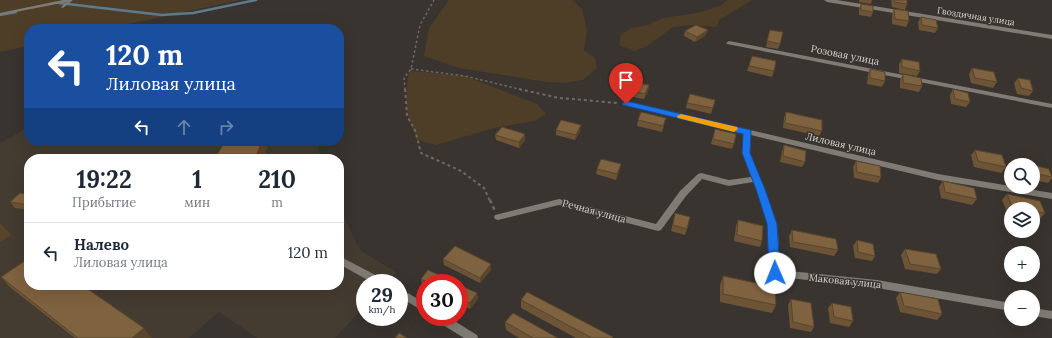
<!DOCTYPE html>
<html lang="ru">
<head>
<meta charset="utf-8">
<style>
	:root { --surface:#fff; --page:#f6f6f7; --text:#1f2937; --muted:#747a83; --line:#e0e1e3 }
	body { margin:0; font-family:Lora,serif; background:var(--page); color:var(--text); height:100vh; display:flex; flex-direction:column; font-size:15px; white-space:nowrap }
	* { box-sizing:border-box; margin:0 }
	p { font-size:13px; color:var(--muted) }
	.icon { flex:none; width:22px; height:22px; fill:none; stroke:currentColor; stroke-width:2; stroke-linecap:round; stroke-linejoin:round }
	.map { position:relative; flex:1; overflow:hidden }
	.panel { position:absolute; left:24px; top:154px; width:320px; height:136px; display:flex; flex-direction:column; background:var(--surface); border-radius:16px; box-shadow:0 4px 16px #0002 }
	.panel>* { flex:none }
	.banner { position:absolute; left:24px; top:24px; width:320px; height:122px; border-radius:16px; box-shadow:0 4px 16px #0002; background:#1a4fa0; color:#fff; overflow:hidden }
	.tools { position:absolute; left:1004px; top:158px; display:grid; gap:8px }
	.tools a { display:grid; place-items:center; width:36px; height:36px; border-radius:50%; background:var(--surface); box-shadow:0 4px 16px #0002; font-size:20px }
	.speed { position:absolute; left:356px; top:274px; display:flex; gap:8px; font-size:20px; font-weight:700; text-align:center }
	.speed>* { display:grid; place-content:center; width:52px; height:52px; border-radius:50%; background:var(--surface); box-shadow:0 4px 16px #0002; line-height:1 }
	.speed small { font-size:10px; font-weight:400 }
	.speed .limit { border:6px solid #d22; background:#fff; color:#111 }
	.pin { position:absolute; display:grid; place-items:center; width:34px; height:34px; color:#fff; margin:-41px -17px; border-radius:50% 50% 50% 0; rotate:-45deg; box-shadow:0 0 4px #0007 }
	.pin .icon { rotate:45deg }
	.me { position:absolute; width:44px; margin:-22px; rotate:359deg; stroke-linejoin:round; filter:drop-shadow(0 0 3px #0008) }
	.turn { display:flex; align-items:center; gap:14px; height:84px; padding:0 16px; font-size:18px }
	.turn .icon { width:52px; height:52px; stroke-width:2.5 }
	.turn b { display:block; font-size:28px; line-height:34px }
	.lanes { display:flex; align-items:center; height:38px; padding:0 16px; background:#0003; justify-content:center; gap:20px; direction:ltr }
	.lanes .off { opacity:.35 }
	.eta { display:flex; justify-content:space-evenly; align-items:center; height:68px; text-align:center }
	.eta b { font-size:24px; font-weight:700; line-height:28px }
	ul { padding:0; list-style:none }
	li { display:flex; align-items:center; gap:12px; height:60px; padding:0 16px; border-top:1px solid var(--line) }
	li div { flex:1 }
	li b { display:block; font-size:15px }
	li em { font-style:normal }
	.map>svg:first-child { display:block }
</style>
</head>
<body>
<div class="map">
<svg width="1052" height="338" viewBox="0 0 1052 338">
	<rect width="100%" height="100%" fill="#39342f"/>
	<!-- built -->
	<path fill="#443b31" d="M29,127V141H316L321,159H29V285H339V207L360,250L397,273L387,283H365V306L335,338H257L219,312L189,338H0V143Z"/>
	<!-- green -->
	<path fill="#4f3e27" d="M0,0H240L105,29H29V46L0,52Z
		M449,0H572L582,9L587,30L584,50L595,58L597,68L583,80L564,83L547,82L459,68L424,56L429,28Z
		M727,0H752L719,20L717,27L691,25L673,27L647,46L634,51L619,45L621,34L631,28L648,25L663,18L698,13L722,5Z
		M409,71L465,76L537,104L546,114L534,121L494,128L436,145L417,140C405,110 404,103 409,71Z"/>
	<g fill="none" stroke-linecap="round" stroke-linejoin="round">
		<!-- stream -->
		<path stroke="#5e7b8b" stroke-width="2.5" d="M59,3L162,15L193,13L256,0
			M0,15L16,12"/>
		<!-- path-far2 -->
		<path stroke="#6d6964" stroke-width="1.5" stroke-dasharray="2.5 2.5" stroke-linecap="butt" d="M411,69L465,76L523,90
			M405,90L404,78L411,69L420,25L434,0"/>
		<!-- path-far1 -->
		<path stroke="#6d6964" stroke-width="2" stroke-dasharray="3 3" stroke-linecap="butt" d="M405,89L407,116L415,130L421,153L461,171L484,188L490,201
			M519,89L559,98L618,103"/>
		<!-- path -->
		<path stroke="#6d6964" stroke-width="2.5" stroke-dasharray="3.5 3.5" stroke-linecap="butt" d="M490,200L495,211"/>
		<!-- lane -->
		<path fill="#817b75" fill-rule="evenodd" d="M63,0H73L63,8L61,7L67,2L0,15V13Z"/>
		<!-- street -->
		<path fill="#817b75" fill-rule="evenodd" d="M824,0H837L1052,35V39L827,2Z
			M729,41L1052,104V108L727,44L726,43Z
			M626,101L938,174L1052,193V199L938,180L751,135L750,153L774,215L778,233L780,270L877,280L1011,303V311L877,288L772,276L770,273V233L766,215L753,182L729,186L702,179L686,196L661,230L658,231L559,205L498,220L495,219L494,217L495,215L559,199L656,224L680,191L698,174L701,173L729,180L751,177L742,153L744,133L624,104L622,103Z
			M339,256L385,280L387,283H373L339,264Z
			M399,288L425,303V312L399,297Z
			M1033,308L1052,311V319L1033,316Z
			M434,317H448L477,335L478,338H464L435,320Z"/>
	</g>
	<!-- wall -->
	<path fill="#6d5436" d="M859,0H872L871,4L859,2Z
		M891,0H907V4L905,10L892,7Z
		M861,4L873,12L871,17L859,15V9Z
		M894,9L909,21L906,27L892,24V14Z
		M921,17L938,28L935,33L919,30L918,22Z
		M770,30L780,44L778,49L766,47Z
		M685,31L706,35L695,42L684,36Z
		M752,56L774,71L772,77L747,71Z
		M902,59L920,71L917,76L899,73V64Z
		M972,68L997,82L993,88L971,83L969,74Z
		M870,69L885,81L882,87L867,84L868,74Z
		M903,74L922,86L919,92L900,88V80Z
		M628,75L625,83L616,81V78Z
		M1018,78L1033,91L1029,96L1017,94L1014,83Z
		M649,85L648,91L644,99L628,96V90Z
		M953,89L970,102L966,107L951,104L950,95Z
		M715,100L711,114L686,108L687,103Z
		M786,112L822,131L819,136L783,128L784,118Z
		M666,118L662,132L637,126L638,120Z
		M715,129L734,144L732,149L711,144Z
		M556,130L580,131L575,140L556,135Z
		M525,134V140L519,148L496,140L495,135Z
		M784,145L805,162L802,167L780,162L782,151Z
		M975,150L1006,167L1001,173L974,167L971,155Z
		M856,161L881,177L878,183L854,178L853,167Z
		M621,164L620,169L616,180L596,174L597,169Z
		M1033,165L1052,176V178L1048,183L1033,180Z
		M943,181L977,199L972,205L941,198L939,187Z
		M1007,194L1045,213L1040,219L1033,218V209H1011V213L1007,212L1002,200Z
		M29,195V210L15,208L10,202Z
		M675,213L687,229L685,235L671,231Z
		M738,220L762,241L760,247L734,241L736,226Z
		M792,230L838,250L834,256L790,247L789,236Z
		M857,240L875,256L872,261L855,258L853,246Z
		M905,249L941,269L937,274L905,269L901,255Z
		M443,259L491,270L480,283L444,265Z
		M723,276L776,305L772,313L720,302V285Z
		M1,277L152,338H75L11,288Z
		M421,279L456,283H425V286L422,285Z
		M459,285L477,293L478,299L470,309L459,303Z
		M900,292L942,314L937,320L900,312L896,298Z
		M791,299L814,327L811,332L790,328L788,305Z
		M521,300L613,338H576L521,308Z
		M832,303L853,321L849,327L830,323L828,308Z
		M505,322L558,338H519L506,330Z"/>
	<!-- shaded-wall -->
	<path fill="#59452c" d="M708,30L706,35L695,42L697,37Z
		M649,85L648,91L644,99L645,94Z
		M581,125L580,131L575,140L576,135Z
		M525,134V140L519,148V142Z
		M262,141H268L269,143L263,159H255Z
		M621,164L620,169L616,180L617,174Z
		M1,224L11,235L0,242V225Z
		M491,264V270L480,283V278Z
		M477,293L478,299L470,309V303Z
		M144,328L152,338H132Z"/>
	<!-- building -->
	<path fill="#7f623f" stroke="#59452c" d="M894,0H907V4L894,2Z
		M861,4L873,6V12L861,10Z
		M894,9L908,11L909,21L895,19Z
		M921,17L936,20L938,28L922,25Z
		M696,25L708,30L697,37L685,31Z
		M770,30L783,32L780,44L767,41Z
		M752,56L776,61L774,71L749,66Z
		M902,59L919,62L920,71L902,67Z
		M972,68L994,72L997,82L975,78Z
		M870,69L885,72V81L870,78Z
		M620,71L628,73L625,80L616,78Z
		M903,74L921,78L922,86L903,83Z
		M1018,78L1030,80L1033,91L1021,88Z
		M632,82L649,85L645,94L628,90Z
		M953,89L968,93L970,102L955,99Z
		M690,94L715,100L713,108L687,103Z
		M641,112L666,118L663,126L638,120Z
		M786,112L822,120V131L785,123Z
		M561,120L581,125L576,135L556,130Z
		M502,127L525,134L519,142L495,135Z
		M715,129L736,134L734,144L713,139Z
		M225,141H262L255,159H215Z
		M784,145L806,151L805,162L783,156Z
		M975,150L1002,155L1006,167L978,161Z
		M155,157L154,159H141Z
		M601,159L621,164L617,174L597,169Z
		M856,161L880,166L881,177L857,172Z
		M1033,165L1049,169L1052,177L1033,173Z
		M943,181L974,188L977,199L945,192Z
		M20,193L29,195V205L10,202Z
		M1007,194L1040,201L1045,213L1033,211V209H1025L1012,206Z
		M675,213L690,217L687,229L673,225Z
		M738,220L763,226L762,241L737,235Z
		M792,230L836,239L838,250L793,242Z
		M857,240L873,244L875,256L858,252Z
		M455,246L491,264L480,278L443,259Z
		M905,249L936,254L941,269L910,264Z
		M29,258V285H82L144,328L132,338H78L1,277Z
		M428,270L456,283H429L421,279Z
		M723,276L775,287L776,305L723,294Z
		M459,285L477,293L470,303L459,298Z
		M527,292L613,337L612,338H592L521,300Z
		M900,292L938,299L942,314L904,306Z
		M791,299L811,303L814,327L793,322Z
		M832,303L851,307L853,321L834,317Z
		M513,313L558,338H533L505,322Z
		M399,333L407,338H395Z"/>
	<!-- route -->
	<path fill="#1a73e8" stroke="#114b97" d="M626,101L751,130L750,153L765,189L777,224L780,273L778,276H771L769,273L767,224L756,189L742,153L743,134L623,105L622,104Z"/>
	<!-- slow -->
	<path fill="#f59e0b" d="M681,114L737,127L738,129L734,132L678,118L677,116Z"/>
	<g text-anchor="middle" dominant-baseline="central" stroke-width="3" stroke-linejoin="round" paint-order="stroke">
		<!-- far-street labels -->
		<g font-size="9" fill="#d8d5d2" stroke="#39342f">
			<text transform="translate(976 16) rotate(9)">Гвоздичная улица</text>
		</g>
		<!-- street labels -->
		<g font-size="10" fill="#d8d5d2" stroke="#39342f">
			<text transform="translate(845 55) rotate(11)">Розовая улица</text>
			<text transform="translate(841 144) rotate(13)">Лиловая улица</text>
			<text transform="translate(594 211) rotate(15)">Речная улица</text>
			<text transform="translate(845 281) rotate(6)">Маковая улица</text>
		</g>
	</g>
</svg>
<div class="tools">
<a><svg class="icon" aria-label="search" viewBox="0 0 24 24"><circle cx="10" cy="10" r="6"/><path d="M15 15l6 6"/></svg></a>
<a><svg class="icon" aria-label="layers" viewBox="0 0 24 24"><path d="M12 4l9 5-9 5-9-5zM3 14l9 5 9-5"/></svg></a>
<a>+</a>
<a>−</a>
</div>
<div class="speed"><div>29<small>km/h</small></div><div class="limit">30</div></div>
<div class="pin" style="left:626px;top:104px;background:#d93025"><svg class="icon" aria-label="arrive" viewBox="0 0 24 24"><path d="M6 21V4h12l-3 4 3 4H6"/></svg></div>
<svg class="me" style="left:775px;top:273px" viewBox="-20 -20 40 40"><circle r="19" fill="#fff"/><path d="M0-13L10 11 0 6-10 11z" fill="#1a73e8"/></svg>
<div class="banner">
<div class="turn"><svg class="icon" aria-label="left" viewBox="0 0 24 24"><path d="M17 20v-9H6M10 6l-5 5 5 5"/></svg><div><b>120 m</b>Лиловая улица</div></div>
<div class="lanes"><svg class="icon" aria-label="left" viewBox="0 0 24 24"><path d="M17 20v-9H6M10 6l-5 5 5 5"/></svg><svg class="icon off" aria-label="ahead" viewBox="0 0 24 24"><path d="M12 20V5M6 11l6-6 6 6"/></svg><svg class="icon off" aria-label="right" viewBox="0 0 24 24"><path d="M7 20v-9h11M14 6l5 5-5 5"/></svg></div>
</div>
<section class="panel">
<div class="eta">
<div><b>19:22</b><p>Прибытие</p></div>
<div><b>1</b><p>мин</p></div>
<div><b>210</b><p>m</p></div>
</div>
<ul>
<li><svg class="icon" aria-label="left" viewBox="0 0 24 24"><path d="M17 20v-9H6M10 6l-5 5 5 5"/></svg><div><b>Налево</b><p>Лиловая улица</p></div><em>120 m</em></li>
</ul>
</section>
</div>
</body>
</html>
